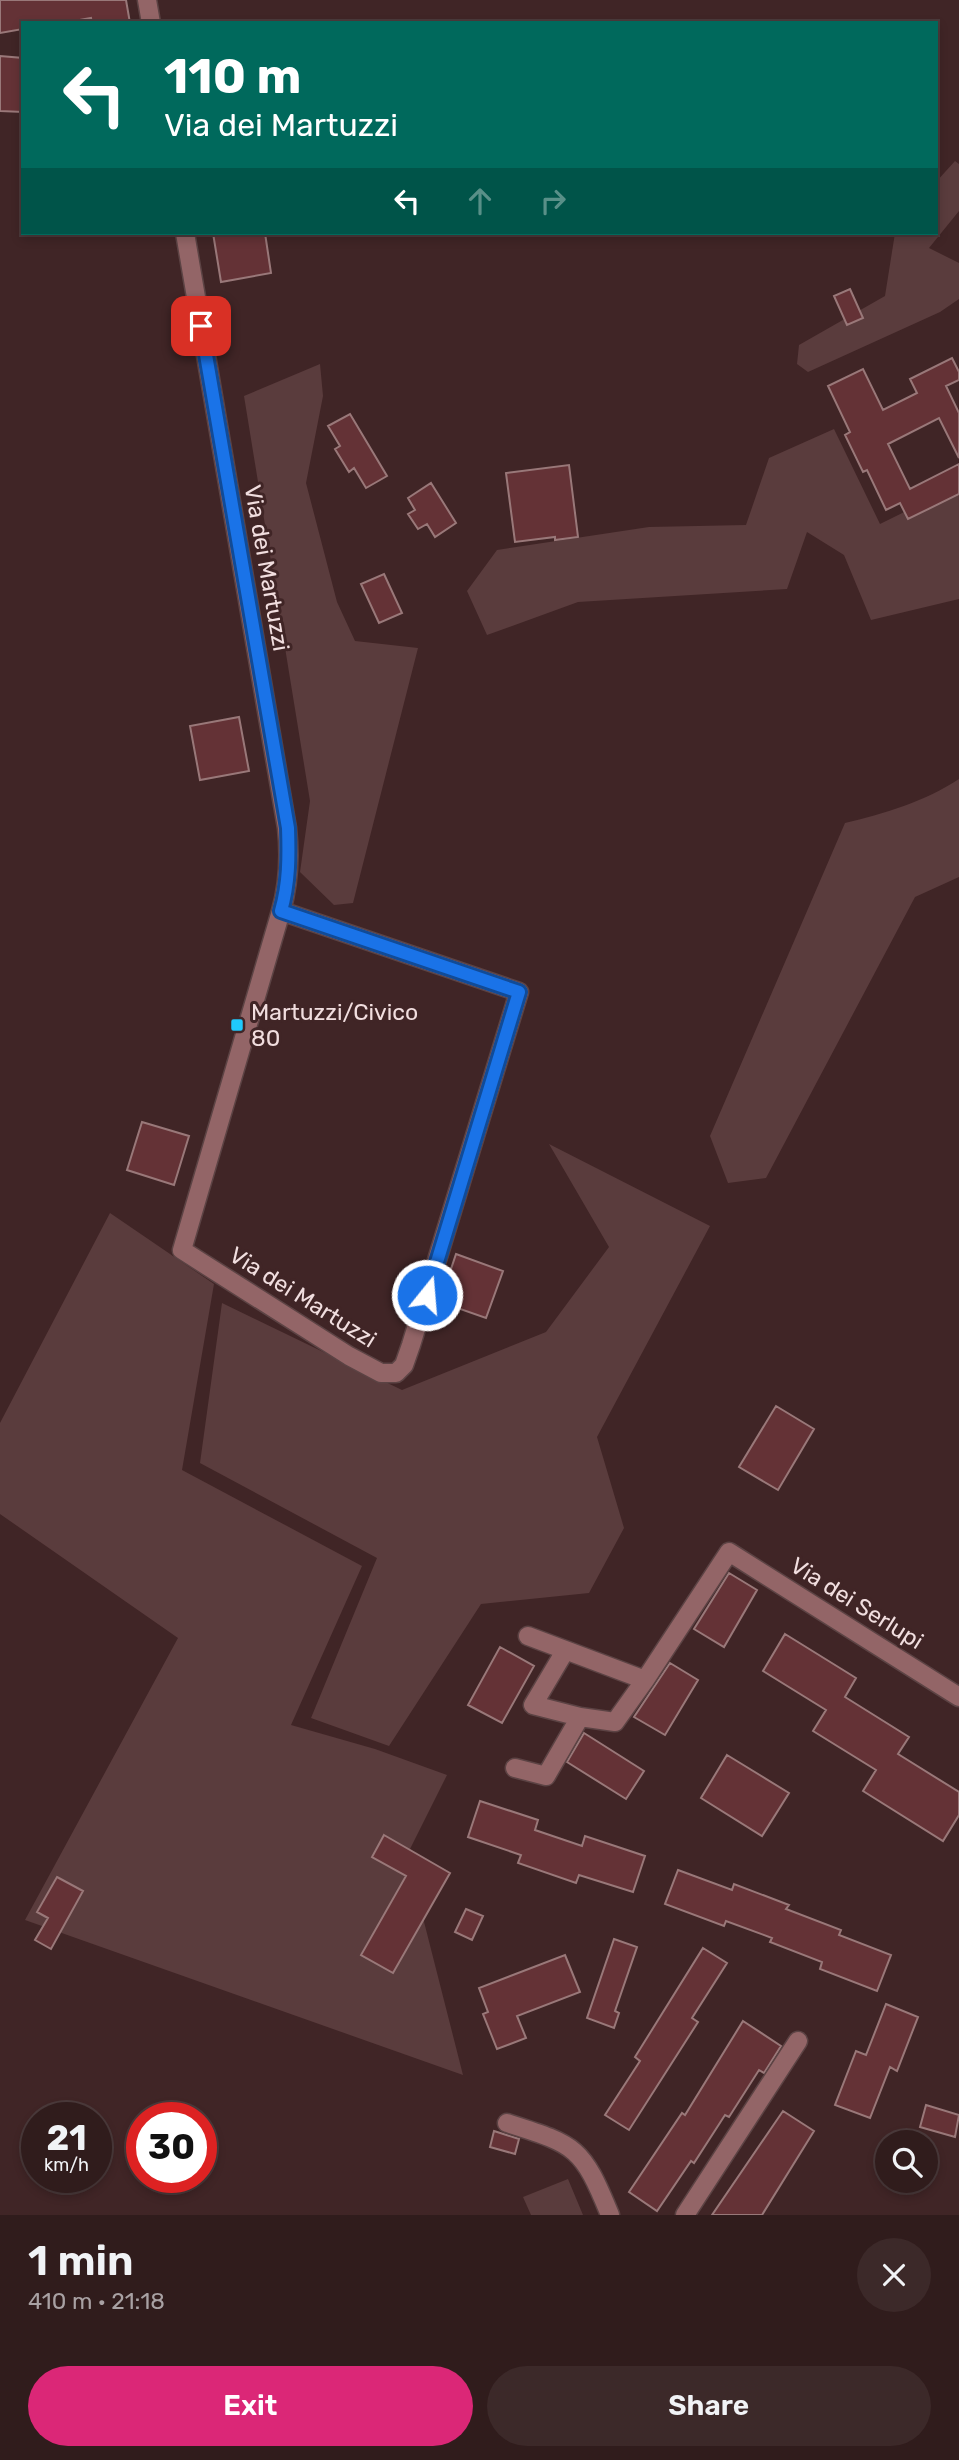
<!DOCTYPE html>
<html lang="en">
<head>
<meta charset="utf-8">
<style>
	:root { --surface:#301c1c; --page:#3c2929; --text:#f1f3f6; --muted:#a8a1a3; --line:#4b3a3b; --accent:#db2777 }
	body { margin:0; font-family:Rubik,sans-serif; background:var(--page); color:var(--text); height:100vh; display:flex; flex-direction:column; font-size:26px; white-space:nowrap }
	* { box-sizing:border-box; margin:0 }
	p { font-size:23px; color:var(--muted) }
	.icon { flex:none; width:38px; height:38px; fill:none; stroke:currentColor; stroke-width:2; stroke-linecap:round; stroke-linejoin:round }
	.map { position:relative; height:2215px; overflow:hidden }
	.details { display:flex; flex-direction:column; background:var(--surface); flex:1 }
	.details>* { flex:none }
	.banner { position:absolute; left:21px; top:21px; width:917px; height:214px; border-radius:0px; box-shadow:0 4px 10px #0003,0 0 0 2px var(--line); background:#00695c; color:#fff; overflow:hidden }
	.buttons { position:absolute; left:875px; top:2130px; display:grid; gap:14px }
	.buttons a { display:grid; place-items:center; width:63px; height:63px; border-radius:50%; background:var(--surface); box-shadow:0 4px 10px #0003,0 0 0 2px var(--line); font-size:35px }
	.speed { position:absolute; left:21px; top:2102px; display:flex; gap:14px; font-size:35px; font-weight:700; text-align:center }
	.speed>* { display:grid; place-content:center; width:91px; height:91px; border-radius:50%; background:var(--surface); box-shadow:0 4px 10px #0003,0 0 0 2px var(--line); line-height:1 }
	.speed small { font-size:18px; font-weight:400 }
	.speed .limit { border:10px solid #d22; background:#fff; color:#111 }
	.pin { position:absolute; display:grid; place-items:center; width:60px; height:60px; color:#fff; margin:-30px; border-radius:14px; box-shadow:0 4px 10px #0006 }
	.me { position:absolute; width:77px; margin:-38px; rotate:17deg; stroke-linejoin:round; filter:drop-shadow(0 0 5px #0008) }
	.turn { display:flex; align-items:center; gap:24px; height:147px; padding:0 28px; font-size:32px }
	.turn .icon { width:91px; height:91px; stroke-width:2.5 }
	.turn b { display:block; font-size:49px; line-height:60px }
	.lanes { display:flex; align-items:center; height:66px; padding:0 28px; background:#0003; justify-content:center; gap:35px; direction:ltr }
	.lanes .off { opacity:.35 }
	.round { display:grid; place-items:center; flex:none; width:74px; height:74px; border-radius:37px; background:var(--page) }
	.head { display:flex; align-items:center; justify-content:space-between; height:119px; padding:0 28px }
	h1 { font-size:42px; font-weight:600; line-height:52px }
	.cta { display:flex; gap:14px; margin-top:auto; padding:14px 28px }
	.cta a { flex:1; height:80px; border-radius:42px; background:var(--accent); color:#fff; font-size:28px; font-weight:600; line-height:80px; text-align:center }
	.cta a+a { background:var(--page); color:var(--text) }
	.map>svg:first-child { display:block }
</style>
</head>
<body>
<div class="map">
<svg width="959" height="2215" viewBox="0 0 959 2215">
	<rect width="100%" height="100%" fill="#402526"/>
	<!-- green -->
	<path fill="#5a3c3d" d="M955,161L959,164V211L929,248L959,263V299L940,312L808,372L797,364L799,345L885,296L895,233H936V182Z
		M320,364L323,396L306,483L337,602L355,641L418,648L353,903L334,905L300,872L310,801L244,396Z
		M834,429L880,524L959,485V599L871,620L844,555L807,532L787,589L578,602L487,635L467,591L497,550L649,527L746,525L769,458Z
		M959,779V877L915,897L766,1178L728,1183L710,1136L845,823C883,814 926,801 959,779Z
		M549,1144L710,1226L597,1437L624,1528L589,1593L481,1604L389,1746L311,1718L377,1558L200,1463L222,1303L402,1390L546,1332L609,1247Z
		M110,1213L214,1284L182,1470L362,1566L291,1725L375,1749L447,1775L407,1855L463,2075L25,1920L178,1638L0,1514V1423Z
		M568,2179L583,2215H531L523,2197Z"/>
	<!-- building -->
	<path fill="#643236" stroke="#997879" stroke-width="2" d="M0,0H126L130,23H92L91,18L63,23H23V29L0,33Z
		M0,56L23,58V112L0,111Z
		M213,233H265L271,273L221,282Z
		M850,289L863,318L847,325L834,296Z
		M952,358L959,372V380L946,386L959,413V458L939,418L888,444L910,489L959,464V494L908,519L900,503L886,510L867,470L863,472L845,435L850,432L828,386L863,369L883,410L917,393L910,379Z
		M350,414L387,476L366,488L354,468L349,472L335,449L340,446L328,426Z
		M569,465L578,537L555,540V537L515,542L506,473Z
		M431,483L456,523L435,537L427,524L418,529L408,514L415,510L408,498Z
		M384,574L402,613L379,623L361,584Z
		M239,717L249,771L200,780L190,726Z
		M142,1122L189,1136L174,1185L127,1170Z
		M456,1254L503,1271L486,1318L440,1302Z
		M776,1406L814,1429L778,1490L739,1467Z
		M729,1573L757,1590L724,1647L694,1629Z
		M785,1634L856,1678L845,1697L909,1737L898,1754L959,1792V1815L943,1841L863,1791L876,1770L813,1731L826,1710L763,1671Z
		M500,1647L534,1666L502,1723L468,1705Z
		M670,1663L698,1680L665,1735L634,1717Z
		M584,1733L644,1771L626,1799L567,1762Z
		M727,1755L789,1793L762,1836L701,1798Z
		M480,1801L538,1820L535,1830L582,1846L585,1836L645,1856L633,1892L579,1875L576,1883L518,1863L521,1855L468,1837Z
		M384,1835L450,1873L393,1973L361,1955L406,1876L372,1857Z
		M678,1870L732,1890L734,1884L789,1905L786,1909L841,1930L839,1935L891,1955L877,1991L820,1969L822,1962L770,1942L772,1938L726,1921L724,1926L665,1904Z
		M57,1877L83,1891L51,1949L35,1940L48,1918L37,1912Z
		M466,1909L483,1916L472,1940L455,1932Z
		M614,1939L637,1947L615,2011L619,2013L614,2028L587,2018Z
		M703,1948L727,1963L692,2018L698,2022L629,2130L605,2115L640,2061L635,2057Z
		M565,1955L580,1992L517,2016L526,2038L497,2049L483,2014L488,2012L479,1988Z
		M886,2004L918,2017L897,2071L890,2067L870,2118L835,2105L856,2051L866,2055Z
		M743,2021L781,2046L764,2073L759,2070L729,2117L725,2115L694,2163L691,2161L657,2211L629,2192L682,2113L685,2115Z
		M926,2105L959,2115L955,2137L920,2127Z
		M783,2111L814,2131L762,2215H712Z
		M494,2131L519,2139L515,2154L490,2147Z"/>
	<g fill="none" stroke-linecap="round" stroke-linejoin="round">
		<!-- minor casing -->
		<g stroke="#5c4344" stroke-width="21">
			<path id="minor" d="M147,0L151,23
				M185,233L287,828C290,857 289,883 281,911L182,1250L349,1356L381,1373H396L404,1365L411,1345L519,992L281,911
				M528,1636L645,1680
				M565,1651L533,1705L580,1717
				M515,1768L546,1776L580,1717L615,1722L645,1680L729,1552L959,1697
				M507,2123C576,2145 582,2146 610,2215
				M685,2215L798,2041"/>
		</g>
		<!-- minor -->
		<use href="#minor" stroke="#936567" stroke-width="18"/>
	</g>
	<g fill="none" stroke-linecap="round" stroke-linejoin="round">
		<!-- route casing -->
		<g stroke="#114b97" stroke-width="18">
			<path id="route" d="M201,326L288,828C289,857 289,883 281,911L519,992L427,1295"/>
		</g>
		<!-- route -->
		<use href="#route" stroke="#1a73e8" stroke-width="12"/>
	</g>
	<!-- markers -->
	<rect fill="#1fc9fd" stroke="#402526" stroke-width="2.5" x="230" y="1018" width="14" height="14" rx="3.5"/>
	<g text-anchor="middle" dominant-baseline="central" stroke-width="6" stroke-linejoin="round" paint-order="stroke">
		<!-- street labels -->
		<g font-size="23" fill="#f1dedf" stroke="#402526">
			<text transform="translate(267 568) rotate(80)">Via dei Martuzzi</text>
			<text transform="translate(303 1297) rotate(32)">Via dei Martuzzi</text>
			<text transform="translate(857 1603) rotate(32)">Via dei Serlupi</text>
		</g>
		<!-- poi labels -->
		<g font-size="23" fill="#f1dedf" stroke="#402526" text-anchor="start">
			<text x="251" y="1012">Martuzzi/Civico<tspan x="251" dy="26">80</tspan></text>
		</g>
	</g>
</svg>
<div class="buttons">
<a><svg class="icon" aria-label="search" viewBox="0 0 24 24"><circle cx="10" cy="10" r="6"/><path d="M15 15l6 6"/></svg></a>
</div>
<div class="speed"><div>21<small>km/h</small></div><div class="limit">30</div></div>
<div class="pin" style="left:201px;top:326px;background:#d93025"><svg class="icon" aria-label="arrive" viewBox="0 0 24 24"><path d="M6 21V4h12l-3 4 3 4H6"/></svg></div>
<svg class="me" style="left:427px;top:1295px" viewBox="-20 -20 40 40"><circle r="17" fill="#1a73e8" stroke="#fff" stroke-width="3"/><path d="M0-11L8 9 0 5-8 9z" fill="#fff"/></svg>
<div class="banner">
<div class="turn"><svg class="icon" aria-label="left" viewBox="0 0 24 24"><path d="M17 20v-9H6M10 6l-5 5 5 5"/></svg><div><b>110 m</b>Via dei Martuzzi</div></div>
<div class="lanes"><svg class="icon" aria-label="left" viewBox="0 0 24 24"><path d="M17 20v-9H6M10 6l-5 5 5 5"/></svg><svg class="icon off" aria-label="ahead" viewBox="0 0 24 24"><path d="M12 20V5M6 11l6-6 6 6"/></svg><svg class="icon off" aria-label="right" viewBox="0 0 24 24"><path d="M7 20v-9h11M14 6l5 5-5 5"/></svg></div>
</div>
</div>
<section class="details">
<div class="head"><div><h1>1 min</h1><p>410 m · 21:18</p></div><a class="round"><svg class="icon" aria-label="close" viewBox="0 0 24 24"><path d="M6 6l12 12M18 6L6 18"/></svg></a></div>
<div class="cta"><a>Exit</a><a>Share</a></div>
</section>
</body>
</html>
